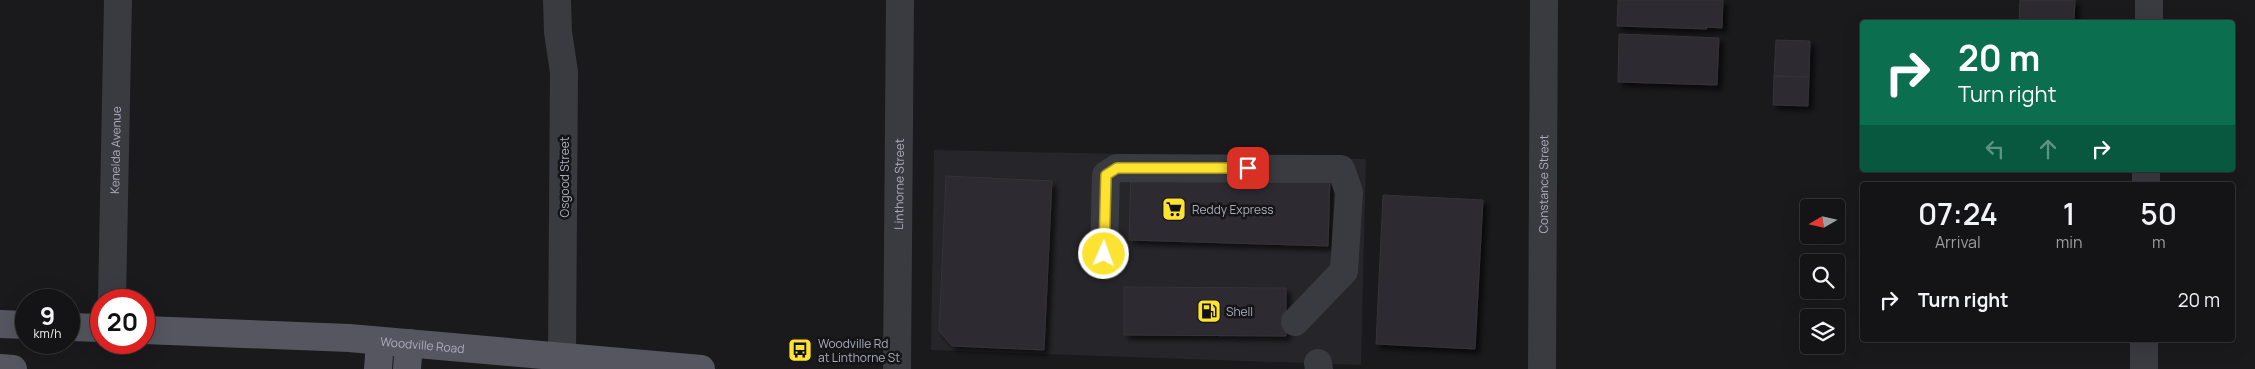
<!DOCTYPE html>
<html lang="en">
<head>
<meta charset="utf-8">
<style>
	:root { --surface:#141315; --page:#212022; --text:#f1f3f6; --muted:#9d9ea0; --line:#333234 }
	body { margin:0; font-family:Manrope,sans-serif; background:var(--page); color:var(--text); height:100vh; display:flex; flex-direction:column; font-size:19px; white-space:nowrap }
	* { box-sizing:border-box; margin:0 }
	p { font-size:16px; color:var(--muted) }
	.icon { flex:none; width:28px; height:28px; fill:none; stroke:currentColor; stroke-width:2; stroke-linecap:round; stroke-linejoin:round }
	.map { position:relative; flex:1; overflow:hidden }
	.side { position:absolute; left:1860px; top:182px; width:375px; height:160px; display:flex; flex-direction:column; background:var(--surface); border-radius:5px; box-shadow:0 5px 20px #0002,0 0 0 1px var(--line) }
	.side>* { flex:none }
	.top-card { position:absolute; left:1860px; top:20px; width:375px; height:152px; border-radius:5px; box-shadow:0 5px 20px #0002,0 0 0 1px var(--line); background:#0b6e4f; color:#fff; overflow:hidden }
	.needle { width:32px; rotate:261deg }
	.controls { position:absolute; left:1800px; top:199px; display:grid; gap:10px }
	.controls a { display:grid; place-items:center; width:45px; height:45px; border-radius:5px; background:var(--surface); box-shadow:0 5px 20px #0002,0 0 0 1px var(--line); font-size:25px }
	.speed { position:absolute; left:15px; top:289px; display:flex; gap:10px; font-size:25px; font-weight:700; text-align:center }
	.speed>* { display:grid; place-content:center; width:65px; height:65px; border-radius:50%; background:var(--surface); box-shadow:0 5px 20px #0002,0 0 0 1px var(--line); line-height:1 }
	.speed small { font-size:12px; font-weight:400 }
	.speed .limit { border:8px solid #d22; background:#fff; color:#111 }
	.pin { position:absolute; display:grid; place-items:center; width:42px; height:42px; color:#fff; margin:-21px; border-radius:10px; box-shadow:0 2px 8px #0006 }
	.me { position:absolute; width:55px; margin:-28px; rotate:2deg; stroke-linejoin:round; filter:drop-shadow(0 0 4px #0008) }
	.turn { display:flex; align-items:center; gap:18px; height:105px; padding:0 15px; font-size:22px }
	.turn .icon { width:65px; height:65px; stroke-width:2.5 }
	.turn b { display:block; font-size:35px; line-height:42px }
	.lanes { display:flex; align-items:center; height:48px; padding:0 15px; background:#0003; justify-content:center; gap:25px; direction:ltr }
	.lanes .off { opacity:.35 }
	.eta { display:flex; justify-content:space-evenly; align-items:center; height:85px; text-align:center }
	.eta b { font-size:30px; font-weight:600; line-height:35px }
	ul { padding:0; list-style:none }
	li { display:flex; align-items:center; gap:15px; height:65px; padding:0 15px }
	li div { flex:1 }
	li b { display:block; font-size:19px }
	li em { font-style:normal }
	.map>svg:first-child { display:block }
</style>
</head>
<body>
<div class="map">
<svg width="2255" height="369" viewBox="0 0 2255 369">
	<defs>
		<filter id="shadow"><feDropShadow dx="4.5" dy="4.5" stdDeviation="2.5" flood-color="#0009"/></filter>
	</defs>
	<rect width="100%" height="100%" fill="#1a191c"/>
	<!-- built -->
	<path fill="#262529" d="M934,150L1366,159L1361,365L931,350Z"/>
	<!-- building -->
	<path fill="#2d2c30" stroke="#343338" filter="url(#shadow)" d="M1618,0H1723L1722,28L1706,27L1707,29L1617,26Z
		M2020,0H2075L2074,22H2019Z
		M1619,34L1719,38L1717,85L1618,82Z
		M1776,40L1810,41L1809,77L1774,76Z
		M1774,76L1809,77L1808,106L1773,105Z
		M1131,173L1330,179L1328,246L1129,240Z
		M946,176L1052,181L1044,350L952,346L939,331Z
		M1383,195L1483,200L1475,349L1376,344Z
		M1124,287L1286,288V336L1124,335Z"/>
	<g fill="none" stroke-linecap="round" stroke-linejoin="round">
		<!-- minor -->
		<g stroke="#3a3a41" stroke-width="28">
			<path d="M557,0L558,32L564,72L562,355"/>
			<path d="M2149,22V0"/>
			<path d="M2146,185V170"/>
			<path d="M1104,254L1106,175L1117,168L1341,169L1349,192L1344,271L1295,322"/>
			<path id="s1" d="M112,300L118,0"/>
			<path d="M1318,363L1319,369"/>
			<path id="s2" d="M897,369L900,0"/>
			<path id="s3" d="M1542,369L1544,0"/>
			<path d="M2144,369V340"/>
		</g>
		<!-- major -->
		<g stroke="#565660" stroke-width="28">
			<path d="M0,324L26,325"/>
			<path d="M69,327L101,328"/>
			<path id="s4" d="M144,330L349,338L701,369"/>
			<path d="M0,368L13,369"/>
			<path d="M378,369L380,341"/>
			<path d="M407,369L409,343"/>
		</g>
	</g>
	<g fill="none" stroke-linecap="round" stroke-linejoin="round">
		<!-- route casing -->
		<g stroke="#a49320" stroke-width="12">
			<path id="route" d="M1104,254L1106,175L1117,168H1248"/>
		</g>
		<!-- route -->
		<use href="#route" stroke="#fce231" stroke-width="9"/>
	</g>
	<!-- icons -->
	<defs>
		<g id="supermarket-square" transform="scale(1.25)"><rect x="-9" y="-9" width="18" height="18" rx="4" fill="#fce231" stroke="#151417"/><path d="M-6-5.5h2.5l.6 2H6L4.5 2H-2.5L-4.4-4H-6ZM-1.5 3.2a1.3 1.3 0 1 0 .1 0ZM3 3.2a1.3 1.3 0 1 0 .1 0Z" fill="#111"/></g>
		<g id="fuel-square" transform="scale(1.25)"><rect x="-9" y="-9" width="18" height="18" rx="4" fill="#fce231" stroke="#151417"/><path d="M-5.5-6h7V0h2V4h1.3V-2.5L3-4.5l.8-.8L6-3V5H2.5V1h-1V6h-7ZM-4.2-4.7v3.2H.2V-4.7Z" fill="#111"/></g>
		<g id="bus-square" transform="scale(1.25)"><rect x="-9" y="-9" width="18" height="18" rx="4" fill="#fce231" stroke="#151417"/><path d="M-5-6H5V4H4V6H2V4H-2V6H-4V4H-5ZM-3.5-4V0h7V-4ZM-3.5 1.2v1.5H-2V1.2ZM2 1.2v1.5H3.5V1.2Z" fill="#111"/></g>
	</defs>
	<g fill-rule="evenodd">
		<use href="#supermarket-square" x="1174" y="209"/>
		<use href="#fuel-square" x="1209" y="311"/>
		<use href="#bus-square" x="800" y="350"/>
	</g>
	<g text-anchor="middle" dominant-baseline="central" stroke-width="5" stroke-linejoin="round" paint-order="stroke">
		<!-- street labels -->
		<g font-size="12" fill="#abadbc" stroke="#151417">
			<text stroke="none"><textPath href="#s1" startOffset="150">Kenelda Avenue</textPath></text>
			<text transform="translate(564 177) rotate(-90)">Osgood Street</text>
			<text stroke="none"><textPath href="#s2" startOffset="185">Linthorne Street</textPath></text>
			<text stroke="none"><textPath href="#s3" startOffset="185">Constance Street</textPath></text>
			<text stroke="none"><textPath href="#s4" startOffset="279">Woodville Road</textPath></text>
		</g>
		<!-- poi labels -->
		<g font-size="12" fill="#abadbc" stroke="#151417" text-anchor="start">
			<text x="1192" y="209">Reddy Express</text>
			<text x="1226" y="311">Shell</text>
			<text x="818" y="343">Woodville Rd<tspan x="818" dy="14">at Linthorne St</tspan></text>
		</g>
	</g>
</svg>
<div class="controls">
<a><svg class="needle" viewBox="-14 -14 28 28"><path d="M0-13l5 13h-10z" fill="#e53935"/><path d="M0 13l5-13h-10z" fill="#9d9ea0"/></svg></a>
<a><svg class="icon" aria-label="search" viewBox="0 0 24 24"><circle cx="10" cy="10" r="6"/><path d="M15 15l6 6"/></svg></a>
<a><svg class="icon" aria-label="layers" viewBox="0 0 24 24"><path d="M12 4l9 5-9 5-9-5zM3 14l9 5 9-5"/></svg></a>
</div>
<div class="speed"><div>9<small>km/h</small></div><div class="limit">20</div></div>
<div class="pin" style="left:1248px;top:168px;background:#d93025"><svg class="icon" aria-label="arrive" viewBox="0 0 24 24"><path d="M6 21V4h12l-3 4 3 4H6"/></svg></div>
<svg class="me" style="left:1104px;top:254px" viewBox="-20 -20 40 40"><circle r="17" fill="#fce231" stroke="#fff" stroke-width="3"/><path d="M0-11L8 9 0 5-8 9z" fill="#fff"/></svg>
<div class="top-card">
<div class="turn"><svg class="icon" aria-label="right" viewBox="0 0 24 24"><path d="M7 20v-9h11M14 6l5 5-5 5"/></svg><div><b>20 m</b>Turn right</div></div>
<div class="lanes"><svg class="icon off" aria-label="left" viewBox="0 0 24 24"><path d="M17 20v-9H6M10 6l-5 5 5 5"/></svg><svg class="icon off" aria-label="ahead" viewBox="0 0 24 24"><path d="M12 20V5M6 11l6-6 6 6"/></svg><svg class="icon" aria-label="right" viewBox="0 0 24 24"><path d="M7 20v-9h11M14 6l5 5-5 5"/></svg></div>
</div>
<section class="side">
<div class="eta">
<div><b>07:24</b><p>Arrival</p></div>
<div><b>1</b><p>min</p></div>
<div><b>50</b><p>m</p></div>
</div>
<ul>
<li><svg class="icon" aria-label="right" viewBox="0 0 24 24"><path d="M7 20v-9h11M14 6l5 5-5 5"/></svg><div><b>Turn right</b></div><em>20 m</em></li>
</ul>
</section>
</div>
</body>
</html>
